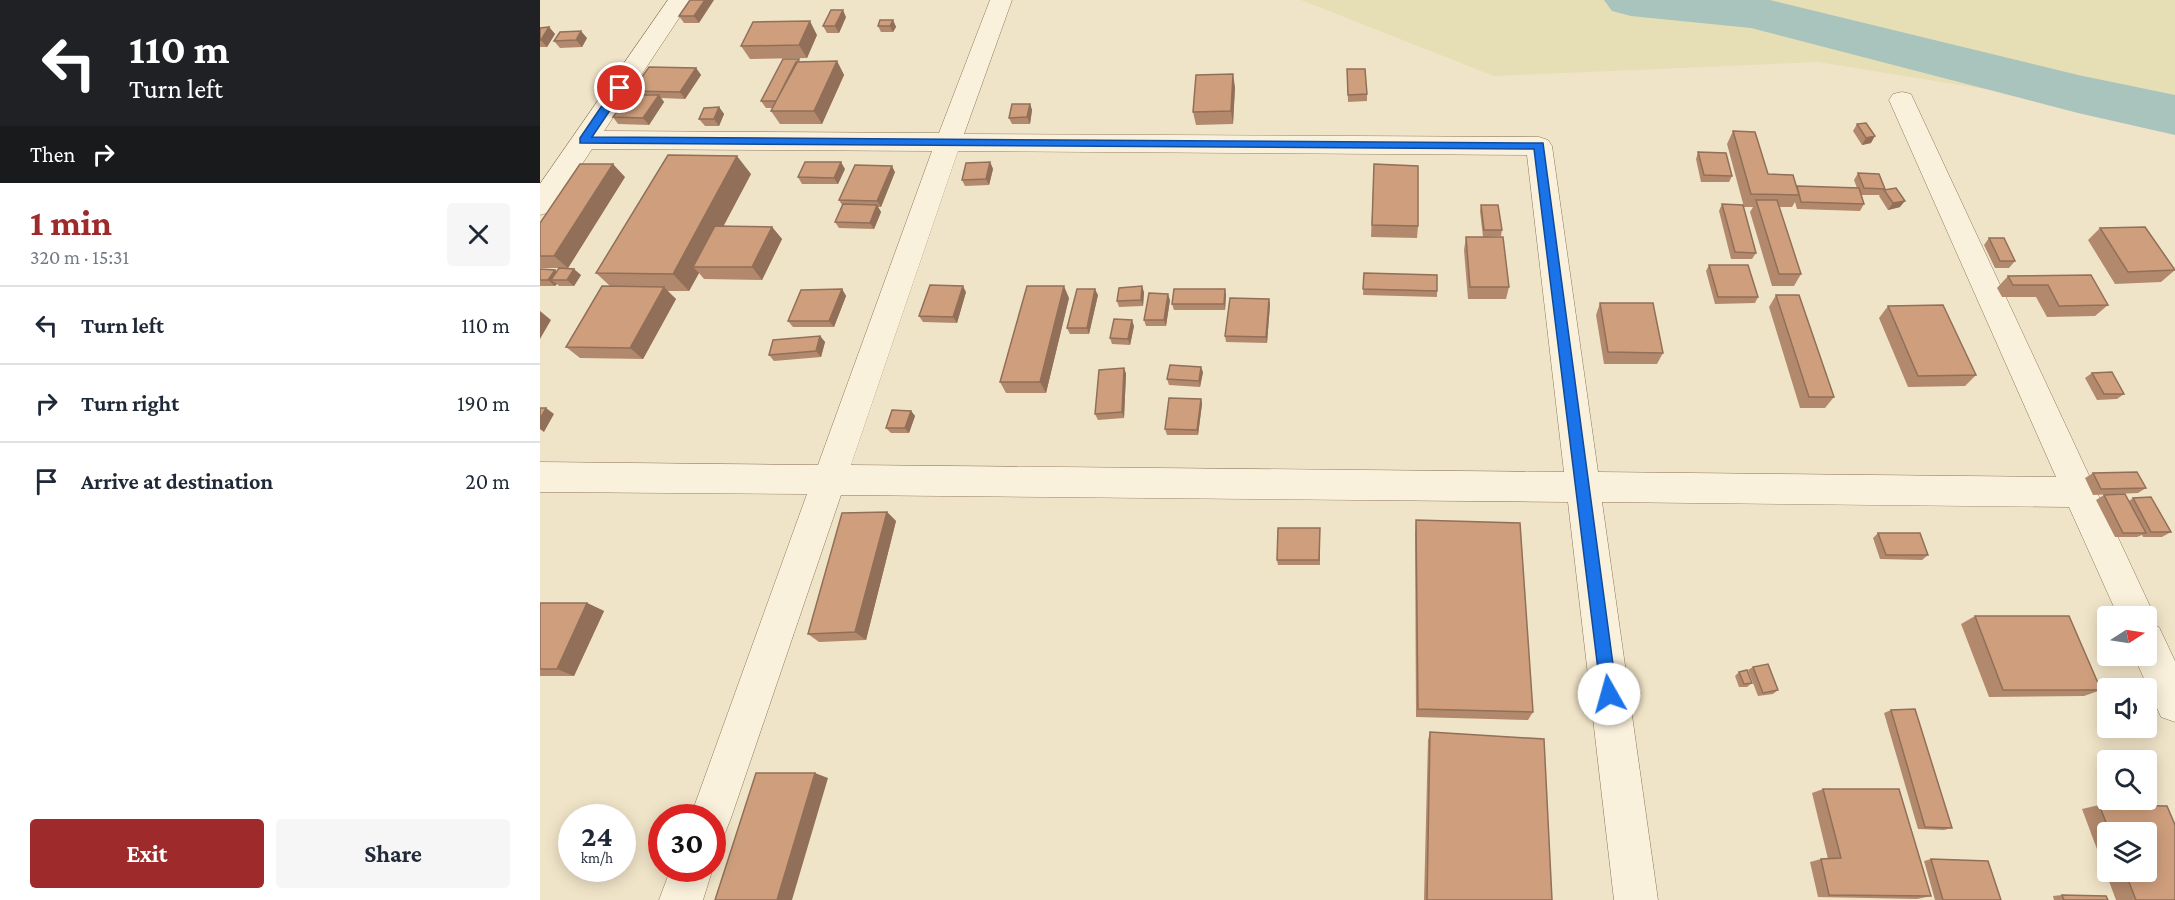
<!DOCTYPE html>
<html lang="en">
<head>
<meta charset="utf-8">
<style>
	:root { --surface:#fff; --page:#f6f6f7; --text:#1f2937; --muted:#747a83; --line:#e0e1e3; --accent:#9e2a2b }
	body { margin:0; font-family:"Crimson Pro",serif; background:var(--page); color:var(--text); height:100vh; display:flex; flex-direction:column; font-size:22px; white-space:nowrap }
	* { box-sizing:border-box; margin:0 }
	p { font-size:20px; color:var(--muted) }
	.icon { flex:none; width:33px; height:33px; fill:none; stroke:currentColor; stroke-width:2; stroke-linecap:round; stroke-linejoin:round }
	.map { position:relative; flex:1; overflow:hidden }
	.details { display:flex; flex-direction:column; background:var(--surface); width:540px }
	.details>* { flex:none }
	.guide { background:#202124; color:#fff; overflow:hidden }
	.needle { width:39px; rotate:78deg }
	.fabs { position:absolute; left:1557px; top:606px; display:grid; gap:12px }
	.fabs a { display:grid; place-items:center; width:60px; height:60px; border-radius:6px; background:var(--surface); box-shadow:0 3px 15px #0003; font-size:30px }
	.speed { position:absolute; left:18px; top:804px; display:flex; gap:12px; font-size:30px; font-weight:700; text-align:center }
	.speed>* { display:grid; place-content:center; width:78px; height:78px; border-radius:50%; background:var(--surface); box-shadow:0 3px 15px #0003; line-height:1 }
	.speed small { font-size:15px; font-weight:400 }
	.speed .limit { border:9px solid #d22; background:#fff; color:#111 }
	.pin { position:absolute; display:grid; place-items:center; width:51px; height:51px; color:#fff; margin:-26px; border:3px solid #fff; border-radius:50%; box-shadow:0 2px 6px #0007 }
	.me { position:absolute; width:66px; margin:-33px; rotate:353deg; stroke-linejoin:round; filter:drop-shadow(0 0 4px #0008) }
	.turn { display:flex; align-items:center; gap:21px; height:126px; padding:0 30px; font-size:27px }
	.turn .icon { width:78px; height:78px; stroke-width:2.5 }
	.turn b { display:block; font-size:42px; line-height:51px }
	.then { display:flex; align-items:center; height:57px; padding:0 30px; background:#0003; gap:12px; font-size:22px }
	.round { display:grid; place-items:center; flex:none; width:63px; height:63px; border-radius:6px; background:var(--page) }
	.summary { display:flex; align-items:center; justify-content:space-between; height:102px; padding:0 30px }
	h1 { font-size:36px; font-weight:700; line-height:45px; color:var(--accent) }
	.button { display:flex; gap:12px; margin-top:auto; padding:12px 30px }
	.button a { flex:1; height:69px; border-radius:6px; background:var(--accent); color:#fff; font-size:24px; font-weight:700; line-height:69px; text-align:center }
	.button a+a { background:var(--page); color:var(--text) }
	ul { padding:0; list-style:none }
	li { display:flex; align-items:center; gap:18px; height:78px; padding:0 30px; border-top:2px solid var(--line) }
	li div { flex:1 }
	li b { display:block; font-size:22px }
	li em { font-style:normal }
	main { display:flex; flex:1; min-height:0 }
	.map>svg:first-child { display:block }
</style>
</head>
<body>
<main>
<section class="details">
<div class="guide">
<div class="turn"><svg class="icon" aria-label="left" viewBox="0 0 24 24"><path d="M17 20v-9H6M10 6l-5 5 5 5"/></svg><div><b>110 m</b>Turn left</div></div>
<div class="then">Then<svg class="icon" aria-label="right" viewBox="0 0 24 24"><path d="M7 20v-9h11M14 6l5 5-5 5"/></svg></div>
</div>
<div class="summary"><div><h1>1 min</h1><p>320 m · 15:31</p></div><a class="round"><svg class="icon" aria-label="close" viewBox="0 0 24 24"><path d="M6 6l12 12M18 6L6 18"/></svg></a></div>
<ul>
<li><svg class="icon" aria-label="left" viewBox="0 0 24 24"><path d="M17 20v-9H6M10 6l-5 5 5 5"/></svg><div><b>Turn left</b></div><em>110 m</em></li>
<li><svg class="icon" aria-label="right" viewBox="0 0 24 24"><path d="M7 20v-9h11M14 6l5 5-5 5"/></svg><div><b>Turn right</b></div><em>190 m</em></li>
<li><svg class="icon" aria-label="arrive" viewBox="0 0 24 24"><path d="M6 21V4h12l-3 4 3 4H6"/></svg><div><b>Arrive at destination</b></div><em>20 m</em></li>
</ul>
<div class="button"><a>Exit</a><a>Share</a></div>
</section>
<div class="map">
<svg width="1635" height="900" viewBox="0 0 1635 900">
	<rect width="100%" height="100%" fill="#f0e4c8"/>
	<!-- farmland -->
	<path fill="#e6deb5" d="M761,0H1635V120L1278,62L954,76Z"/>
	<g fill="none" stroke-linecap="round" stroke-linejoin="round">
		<!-- river -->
		<path fill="#a9c4bc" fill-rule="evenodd" d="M1064,0H1230L1538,75L1635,95V135L1538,113L1211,28L1091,16L1072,11Z"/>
		<!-- minor casing -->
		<g stroke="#8d765c" stroke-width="1">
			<path id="minor" d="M128,0H151L64,131L399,133L450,0H472L424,134L999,137L1008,140L1012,146L1058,472L1516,477L1349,100L1353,94L1362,92L1371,94L1609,604L1614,616L1611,624L1619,627L1635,661V722L1621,717L1594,656H1606V616H1578L1529,507L1062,502L1118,900H1074L1028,502L301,495L191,818L185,833L172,838V818H150L267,494L0,492V462L278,465L392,151L52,149L10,212L0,215V184ZM418,151L987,155L1024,472L311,465Z
				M172,866L173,868L163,900H119L131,868H172Z"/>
		</g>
		<!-- minor -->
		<use href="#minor" fill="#faf1dc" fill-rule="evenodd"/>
	</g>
	<!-- wall -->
	<path fill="#b2896c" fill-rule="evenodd" d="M150,0L159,23H144L139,16Z
		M306,17L299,33H287L283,26Z
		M353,20L356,27L353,32H341L338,26Z
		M9,27L15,34L7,47H0V28Z
		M277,35L267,58L210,59L201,46Z
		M47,38L42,47L20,48L14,41Z
		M259,59L260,62L297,61L304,75L282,124H240L231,111L233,108H226L221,101Z
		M156,68L161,75L145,99L121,98L124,102L109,125L78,124L73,117L95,95L92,91Z
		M807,69L827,94V101L808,102Z
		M695,87L693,124L656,125L653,112Z
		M490,104L492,110L490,124H472L469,118Z
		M179,107L184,114L179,126H165L159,119Z
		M1317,124L1331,143L1322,145L1313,131Z
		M1193,131L1228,174L1257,186L1317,188L1314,180L1318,173L1345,189L1344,190L1360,207L1348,210L1339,196L1340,195H1321L1324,204L1320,211L1257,209L1255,202L1252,207H1239L1261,274L1254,286H1232L1210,212L1213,207H1204L1187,144Z
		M1158,152L1192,176L1189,182H1161L1156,159Z
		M450,162L453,169L449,185L425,186L422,180Z
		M834,164L878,226L877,238L831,237Z
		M305,169L298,184H262L258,177Z
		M355,172L341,207H338L341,212L334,229L299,228L295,222L302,205L299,200Z
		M211,174L183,226L232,227L242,239L222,280L164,279L159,273L149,291H127L136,299L103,359L40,358L26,347L70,286L56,273Z
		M85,177L28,268H0V223Z
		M1182,204L1216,253L1212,259H1191L1179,211Z
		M941,205L962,230L961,236L943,237L940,211Z
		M1560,228L1635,270L1621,282L1575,284L1548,240Z
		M926,237L969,287L966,299H928L924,250Z
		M1449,238L1475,261L1469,268H1455L1444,245Z
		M1169,265L1218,297L1215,303L1175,304L1166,271Z
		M0,269L17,272L41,275L34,286H19L17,284L15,286H0Z
		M824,273L897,291V297L823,295Z
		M1551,275L1568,305L1555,316L1507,317L1496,297H1462L1457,288L1468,276Z
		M302,289L306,296L294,327H253L248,321Z
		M426,292L417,323L383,322L379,316Z
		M604,292L603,306L579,307L577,301Z
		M558,295L549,334H530L527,328Z
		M686,295L685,310H634L632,304Z
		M1236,295L1294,397L1285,408H1260L1229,307Z
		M529,298L506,393H466L460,382Z
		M729,299L730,305L727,343L686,342L685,336Z
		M630,300L626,326H606L604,320Z
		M1060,303L1123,353L1117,364H1064L1056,315Z
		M1348,306L1436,375L1425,386L1368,387L1339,318Z
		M594,326L590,345L572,344L570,338Z
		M280,336L285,342L281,357L234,361L229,355Z
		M584,368L586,374L584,418L558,420L555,414Z
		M663,372L660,387L629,385L627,379Z
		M1552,373L1584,394L1577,399L1557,400L1545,378Z
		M661,399L662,404L658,435H627L625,429Z
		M371,411L375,416L369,433H351L346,428Z
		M1553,473L1606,488L1598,493L1553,495L1545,478Z
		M1564,495L1589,501L1593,498L1631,532L1622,537H1603L1602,535L1597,537H1575L1556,500Z
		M347,512L356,521L326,640L279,642L268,634Z
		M876,520L993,712L988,720L876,717L875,533Z
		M780,528V565H738L737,560Z
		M1338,533L1388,555L1382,560L1340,559L1333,538Z
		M0,603H47L64,611L34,676H0Z
		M1435,616L1561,690L1544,696L1449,697L1421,624Z
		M1213,667L1238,690L1233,694L1218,696L1208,670Z
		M1199,672L1212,683L1207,687H1199L1195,676Z
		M1351,710L1412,828L1404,830L1378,829L1344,713Z
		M890,732L1012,900H884L888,740Z
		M1283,789L1391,896L1377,899L1278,897L1270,862L1281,859H1288L1272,793Z
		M1559,805L1627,806L1635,825V900H1576L1542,809ZM1568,832H1606V872H1568Z
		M1391,859L1461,900H1395L1384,861Z
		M1522,895L1568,900H1514L1513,896Z"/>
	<!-- shaded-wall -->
	<path fill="#916f58" d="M165,0H174L159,23L154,16Z
		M303,10L306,17L299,33L295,26Z
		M353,20L356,27L353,32L350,26Z
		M270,21L277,35L267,58L259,45Z
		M9,27L15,34L7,47L1,40Z
		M41,31L47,38L42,47L36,40Z
		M297,61L304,75L282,124L274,111Z
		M156,68L161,75L145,99L140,92Z
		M693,74L695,87L693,124L691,111Z
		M119,95L124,102L109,125L103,118Z
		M490,104L492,110L490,124L487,117Z
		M179,107L184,114L179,126L174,119Z
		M1335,136L1331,143L1322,145L1326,138Z
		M197,156L211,174L162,267H153L159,273L149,291L133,274Z
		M301,162L305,169L298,184L294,178Z
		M450,162L453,169L449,185L446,179Z
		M73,164L85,177L28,268L14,256Z
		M352,166L355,172L341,207L337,201Z
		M1365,201L1360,207L1348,210L1353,203Z
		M337,205L341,212L334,229L330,223Z
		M232,227L242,239L222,280L212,267Z
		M34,269L41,275L34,286L27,280Z
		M15,270L22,276L11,280L17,284L15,286L8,280Z
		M423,286L426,292L417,323L413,317Z
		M524,286L529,298L506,393L500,382Z
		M602,286L604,292L603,306L601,300Z
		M124,287L136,299L103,359L90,348Z
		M302,289L306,296L294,327L289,321Z
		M555,289L558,295L549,334L547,328Z
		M685,289L686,295L685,310L684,304Z
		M628,294L630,300L626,326L624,320Z
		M729,299L730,305L727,343L726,337Z
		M0,311L11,320L0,339Z
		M592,320L594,326L590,345L588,339Z
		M280,336L285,342L281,357L276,351Z
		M661,367L663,372L660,387L659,381Z
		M584,368L586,374L584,418L582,412Z
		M661,399L662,404L658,435L657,430Z
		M6,408L14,414L4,432L0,429V419Z
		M371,411L375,416L369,433L365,428Z
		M347,512L356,521L326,640L315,632Z
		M47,603L64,611L34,676L17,669Z
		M275,773L288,778L252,900H237Z"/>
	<!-- building -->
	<path fill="#cf9f7d" stroke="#916f58" stroke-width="1.5" d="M150,0H165L154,16H139Z
		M291,10H303L295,26H283Z
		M340,20H353L350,26H338Z
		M270,21L259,45L201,46L213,22Z
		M9,27L1,40H0V28Z
		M41,31L36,40L14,41L20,32Z
		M243,59H259L236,101H221Z
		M297,61L274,111H231L256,62Z
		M109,67L156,68L140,92L92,91Z
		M807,69H825L827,94L808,95Z
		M693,74L691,111L653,112L656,75Z
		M89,95H119L103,118L73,117Z
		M472,104H490L487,117L469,118Z
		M179,107L174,119H159L164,108Z
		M1326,123L1335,136L1326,138L1317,124Z
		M1193,131L1215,132L1228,174L1253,175L1259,195L1211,194Z
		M1158,152L1186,153L1192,176L1164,175Z
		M128,155L197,156L133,274L56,273Z
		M265,162H301L294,178L258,177Z
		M450,162L446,179L422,180L426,163Z
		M40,164H73L14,256H0V223Z
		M834,164L878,166V226L832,225Z
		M315,165L352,166L337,201L299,200Z
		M1318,173L1339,174L1345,189L1324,188Z
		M1257,186L1319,188L1324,204L1261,202Z
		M1356,188L1365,201L1353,203L1344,190Z
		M1216,200H1237L1261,274H1239Z
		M303,204L337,205L330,223L295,222Z
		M1182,204L1203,205L1216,253L1195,252Z
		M941,205H958L962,230H944Z
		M175,226L232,227L212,267H153Z
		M1605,227L1635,270L1588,272L1560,228Z
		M926,237H963L969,287H930Z
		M1449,238H1464L1475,261H1460Z
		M1169,265H1208L1218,297H1178Z
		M19,268L34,269L27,280H11Z
		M0,269L15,270L8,280H0Z
		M824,273L897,275V291L823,289Z
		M1551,275L1568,305L1519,306L1508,285H1473L1468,276Z
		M390,285L423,286L413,317L379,316Z
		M62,286L124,287L90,348L26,347Z
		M487,286H524L500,382H460Z
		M602,286L601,300L577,301L579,288Z
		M302,289L289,321H248L261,290Z
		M537,289H555L547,328H527Z
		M634,289H685L684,304H632Z
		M609,293L628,294L624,320H604Z
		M1236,295H1259L1294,397H1269Z
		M690,298L729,299L726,337L685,336Z
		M1060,303H1113L1123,353L1068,352Z
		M1403,305L1436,375L1378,376L1348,306Z
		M574,319L592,320L588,339L570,338Z
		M280,336L276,351L229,355L233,340Z
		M630,365L661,367L659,381L627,379Z
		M584,368L582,412L555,414L559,370Z
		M1572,372L1584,394H1564L1552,373Z
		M629,398L661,399L657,430L625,429Z
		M0,408H6L0,419Z
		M352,410L371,411L365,428H346Z
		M1597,472L1606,488L1561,489L1553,473Z
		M1585,494L1606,533H1583L1564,495Z
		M1611,497L1631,532H1611L1593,498Z
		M347,512L315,632L268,634L302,513Z
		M876,520L980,523L993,712L878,709Z
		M738,528H780L779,560H737Z
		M1338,533H1380L1388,555H1346Z
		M0,603H47L17,669H0Z
		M1435,616H1529L1561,690H1463Z
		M1228,664L1238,690L1223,693L1213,667Z
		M1207,670L1212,683L1204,684L1199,672Z
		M1375,709L1412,828L1385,827L1351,710Z
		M890,732L1004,739L1012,900H887Z
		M216,773H275L237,900H175Z
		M1283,789H1359L1391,896L1289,895L1281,859L1301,858Z
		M1559,805L1627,806L1635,825V900H1596L1585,872H1606V832H1570Z
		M1391,859L1448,861L1461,900H1403Z
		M1522,895L1566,896L1568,900H1524Z"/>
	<!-- route -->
	<path fill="#1a73e8" stroke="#114b97" stroke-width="1.5" d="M80,84L85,88L52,137L1003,143L1077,694L1074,699L1069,702L1063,699L1061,694L994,149L40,143V138L76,85Z"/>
</svg>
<div class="fabs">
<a><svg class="needle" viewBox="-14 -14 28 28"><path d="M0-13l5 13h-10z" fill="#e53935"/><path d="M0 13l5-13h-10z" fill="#747a83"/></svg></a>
<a><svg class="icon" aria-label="sound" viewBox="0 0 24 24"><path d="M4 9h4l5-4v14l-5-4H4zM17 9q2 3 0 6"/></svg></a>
<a><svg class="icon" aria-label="search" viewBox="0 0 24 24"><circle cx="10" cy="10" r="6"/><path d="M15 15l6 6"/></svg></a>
<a><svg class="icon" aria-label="layers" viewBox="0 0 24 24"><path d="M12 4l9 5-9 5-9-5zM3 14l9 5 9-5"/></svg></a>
</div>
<div class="speed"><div>24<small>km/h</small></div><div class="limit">30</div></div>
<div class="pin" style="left:80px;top:88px;background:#d93025"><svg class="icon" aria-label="arrive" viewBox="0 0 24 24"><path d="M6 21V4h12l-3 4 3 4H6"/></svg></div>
<svg class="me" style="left:1069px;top:694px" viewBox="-20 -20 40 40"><circle r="19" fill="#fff"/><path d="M0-13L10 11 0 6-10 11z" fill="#1a73e8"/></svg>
</div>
</main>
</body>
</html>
